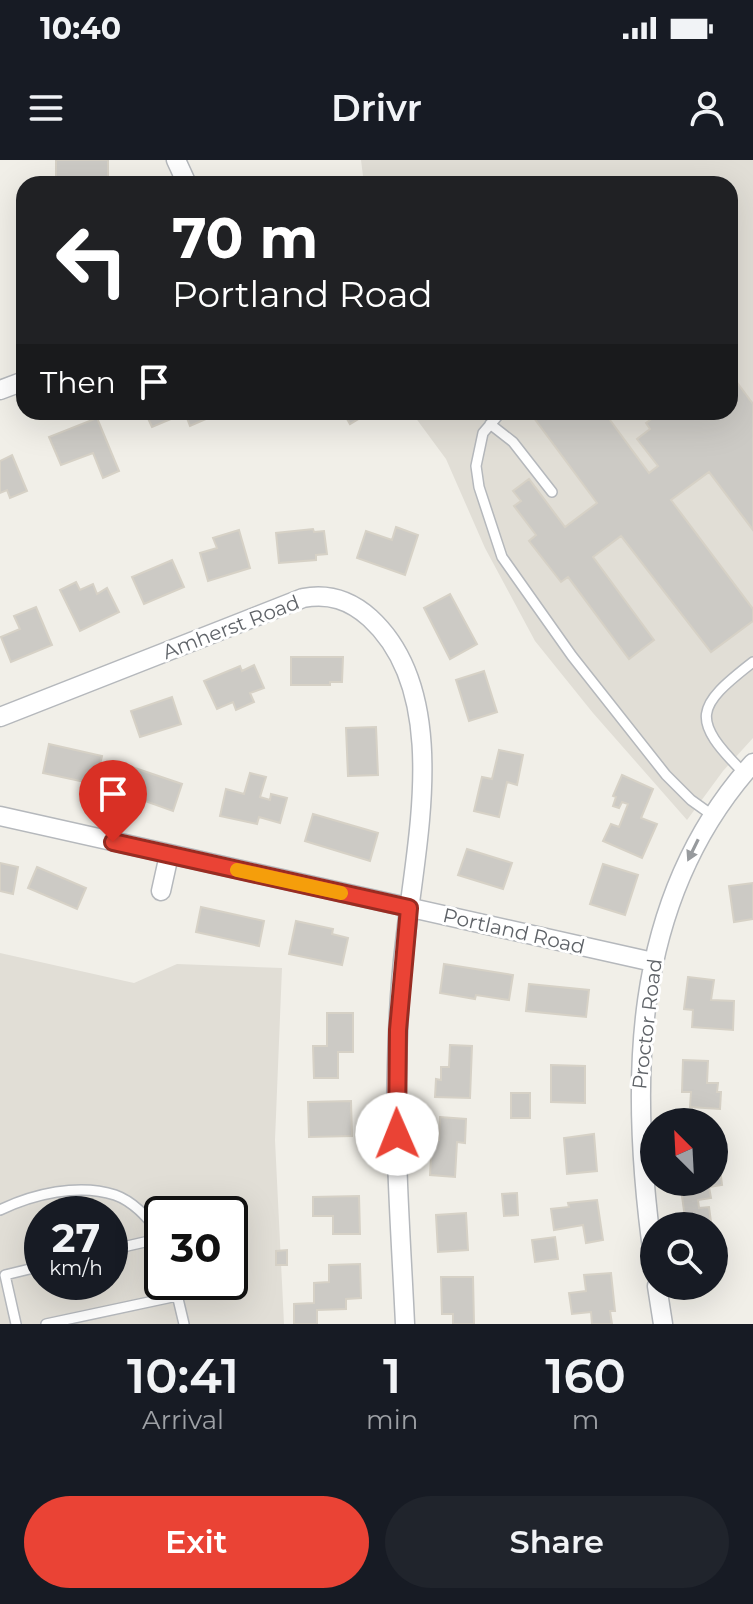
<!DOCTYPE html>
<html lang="en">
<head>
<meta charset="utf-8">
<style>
	:root { --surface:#171b24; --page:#20242c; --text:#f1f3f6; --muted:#9ea1a6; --accent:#ea4335 }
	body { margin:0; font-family:Montserrat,sans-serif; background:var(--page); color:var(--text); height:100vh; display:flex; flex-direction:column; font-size:30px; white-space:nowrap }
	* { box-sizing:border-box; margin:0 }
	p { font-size:26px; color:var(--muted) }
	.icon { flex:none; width:44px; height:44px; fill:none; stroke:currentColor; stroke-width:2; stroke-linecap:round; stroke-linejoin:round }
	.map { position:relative; height:1164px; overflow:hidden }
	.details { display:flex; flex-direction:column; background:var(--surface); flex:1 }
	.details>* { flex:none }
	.hud { position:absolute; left:16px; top:16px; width:722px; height:244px; border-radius:24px; box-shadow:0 8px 32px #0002; background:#202124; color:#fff; overflow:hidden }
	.needle { width:52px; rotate:336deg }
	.controls { position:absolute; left:640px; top:948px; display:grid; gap:16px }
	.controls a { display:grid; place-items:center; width:88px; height:88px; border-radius:50%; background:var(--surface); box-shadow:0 8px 32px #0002; font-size:40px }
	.speed { position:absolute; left:24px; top:1036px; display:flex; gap:16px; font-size:40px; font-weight:700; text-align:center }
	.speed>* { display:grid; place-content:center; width:104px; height:104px; border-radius:50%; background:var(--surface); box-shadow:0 8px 32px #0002; line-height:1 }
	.speed small { font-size:20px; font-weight:400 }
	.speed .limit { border:4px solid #111; border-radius:12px; background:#fff; color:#111 }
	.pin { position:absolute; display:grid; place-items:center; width:68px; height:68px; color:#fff; margin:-82px -34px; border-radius:50% 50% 50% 0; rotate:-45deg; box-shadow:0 0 8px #0007 }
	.pin .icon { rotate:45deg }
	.me { position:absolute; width:88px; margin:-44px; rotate:359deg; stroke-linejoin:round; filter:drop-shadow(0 0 6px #0008) }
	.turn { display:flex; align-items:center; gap:28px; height:168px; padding:0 24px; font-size:36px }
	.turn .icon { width:104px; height:104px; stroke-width:2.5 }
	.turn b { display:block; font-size:56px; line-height:68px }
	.then { display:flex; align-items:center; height:76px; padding:0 24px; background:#0003; gap:16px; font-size:30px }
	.eta { display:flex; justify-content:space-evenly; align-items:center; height:136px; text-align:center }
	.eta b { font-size:48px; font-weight:600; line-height:56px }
	.cta { display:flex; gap:16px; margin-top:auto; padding:16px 24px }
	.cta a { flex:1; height:92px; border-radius:48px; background:var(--accent); color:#fff; font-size:32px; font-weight:600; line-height:92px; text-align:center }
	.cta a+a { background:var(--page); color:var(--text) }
	.status { display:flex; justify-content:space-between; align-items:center; height:56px; padding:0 40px; background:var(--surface); direction:ltr }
	.status svg { height:22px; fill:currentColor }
	header { display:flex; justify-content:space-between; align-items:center; height:104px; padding:0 24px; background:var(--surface); font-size:36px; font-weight:600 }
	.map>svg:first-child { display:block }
</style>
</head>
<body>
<div class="status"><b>10:40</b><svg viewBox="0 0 49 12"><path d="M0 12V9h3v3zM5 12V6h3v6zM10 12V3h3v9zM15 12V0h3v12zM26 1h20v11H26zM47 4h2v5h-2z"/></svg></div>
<header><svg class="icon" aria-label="menu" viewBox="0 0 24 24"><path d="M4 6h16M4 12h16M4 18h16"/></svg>Drivr<svg class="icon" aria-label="person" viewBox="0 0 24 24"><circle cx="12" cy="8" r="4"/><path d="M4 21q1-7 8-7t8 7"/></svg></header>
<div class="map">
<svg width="753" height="1164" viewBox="0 0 753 1164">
	<rect width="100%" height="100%" fill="#f1efe8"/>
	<!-- education -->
	<path fill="#e1ded6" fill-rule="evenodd" d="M361,0H753V578L723,611L687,660L593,553L535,481L485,388L446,299L415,257L423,252H730V24H364Z
		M0,793L134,823L177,804L282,808L275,980L284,1164H0ZM42,1054H110V1122H42ZM162,1054H230V1122H162Z"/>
	<!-- building -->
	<path fill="#cccac5" stroke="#d6d1c6" stroke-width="2" d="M56,0H108V24H56Z
		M730,213L753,244V370L709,312L671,340L753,449V461L711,492L621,376L593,397L654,480L629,499L568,417L561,422L529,381L536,375L514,346L521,341L513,331L529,319L565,367L597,343L531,254L534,252H604L649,313L658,306L637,279L650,269L646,263L661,252H730Z
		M145,252H203L206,259L190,266L185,253L152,267Z
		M343,252H370L350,264Z
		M97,258L119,311L103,318L93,293L61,305L49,277Z
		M12,295L27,331L10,338L7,330L0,333V301Z
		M396,367L418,375L405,415L357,398L366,371L392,380Z
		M313,369L314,372L324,371L327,394L316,395V400L279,403L276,373Z
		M239,370L250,408L208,421L200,393L217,388L213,378Z
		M172,400L184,427L144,444L132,417Z
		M76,422L80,430L93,424L97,434L107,428L119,452L80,471L60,430Z
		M450,434L477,484L450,499L424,448Z
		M36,447L52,485L11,502L1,477L20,469L14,456Z
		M291,497H343L342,522H330V525H291Z
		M254,505L264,528L250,533L254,542L236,550L233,542L217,549L204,521L240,506L242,511Z
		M484,511L497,552L469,561L456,520Z
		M172,537L181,564L140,577L131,551Z
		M376,567L378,615L348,616L346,568Z
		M49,584L102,596L97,619L86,616L85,622L43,613Z
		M499,590L523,595L517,625L507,622L499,657L474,651L482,617L492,619Z
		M123,604L182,624L173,651L114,630Z
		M250,613L266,617L260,637L270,640L271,634L287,638L280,663L259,657L257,664L220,656L226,629L244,634Z
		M622,615L653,629L641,658L657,664L642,698L603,681L611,664L619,667L628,644L622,642L619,648L613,646L616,637L613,636Z
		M313,654L378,673L370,701L305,681Z
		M467,689L512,703L503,729L458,715Z
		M0,703L18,707L13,734L0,731Z
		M603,704L638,715L625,755L590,744Z
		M37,707L86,728L77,749L28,728Z
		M753,723V759L734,762L729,726Z
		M201,747L264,761L259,786L196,772Z
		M296,761L333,769L332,774L348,778L342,805L289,794Z
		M444,804L513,815L509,840L476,835L475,839L440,833Z
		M688,817L714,820L711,840L734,841L733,870L692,867L693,850L684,849Z
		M529,824L589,830L586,857L526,851Z
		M327,853H353V892H338V918H314L313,886H327Z
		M450,885L472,886L470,938L435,937L436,919L441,920V907H449Z
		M683,900L708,901L707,923H718L717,932H721L720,949L690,947L691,932H682Z
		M551,905L585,906V943L551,942Z
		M511,933H530V958H511Z
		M351,941L352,976L309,977L308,942Z
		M440,957L466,959L465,983L457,982L455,1017L430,1015L432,980H439Z
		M594,974L597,1011L567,1014L564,978Z
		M719,999L722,1025L709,1027L711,1038L698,1040L699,1048L709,1047L711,1062L686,1065L680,1022H714V1000Z
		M517,1033L518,1055L504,1056L502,1034Z
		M359,1036L360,1074H333V1056H313V1037Z
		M597,1040L603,1080L586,1083L583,1065L554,1070L551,1049L569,1047L568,1043Z
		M466,1053L468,1090L438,1092L436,1055Z
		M555,1077L558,1099L535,1102L532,1080Z
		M287,1090V1105H276V1091Z
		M360,1104L361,1138L346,1139V1149L317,1150V1164H294V1144L314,1143V1123L329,1122V1105Z
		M611,1113L615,1151H610L612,1164H592L591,1152L572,1154L569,1133L586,1131L584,1115Z
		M441,1117H473L474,1164H453V1154H442Z"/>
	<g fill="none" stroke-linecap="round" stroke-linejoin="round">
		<!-- lane casing -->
		<g stroke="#b5b8bc" stroke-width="12">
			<path id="lane" d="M501,252L483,273L476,306L479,327L502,397L572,496L666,615L691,640L712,655
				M490,264L513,282L552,332
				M744,613C690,559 695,547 753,502
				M0,1050C33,1034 79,1023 115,1035C135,1042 149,1060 162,1075
				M110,1090L162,1078
				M174,1122L184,1164
				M16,1164L5,1115L42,1106
				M46,1164L177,1136"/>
		</g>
		<!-- street casing -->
		<g stroke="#b5b8bc" stroke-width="21">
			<path id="street" d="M176,0L187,24
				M0,230L24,221
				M0,557L303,438C329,433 350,440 370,458C453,534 415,685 405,783C400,823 398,863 397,904C394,990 401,1077 405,1164
				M0,656L653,802
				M161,731L169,695
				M654,1103C629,928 628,742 753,603
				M657,1126L663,1164"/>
		</g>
		<!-- lane -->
		<use href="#lane" stroke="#fff" stroke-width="9"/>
		<!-- street -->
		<use href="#street" stroke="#fff" stroke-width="18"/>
	</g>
	<!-- one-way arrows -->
	<defs><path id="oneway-solid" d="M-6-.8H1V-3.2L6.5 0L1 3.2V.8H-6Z" transform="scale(2)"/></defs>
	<use fill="#979a9d" href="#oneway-solid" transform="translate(693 690) rotate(116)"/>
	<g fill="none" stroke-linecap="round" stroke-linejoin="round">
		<!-- route casing -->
		<g stroke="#982c22" stroke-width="20">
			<path id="route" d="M113,682L409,748L398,870L397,974"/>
		</g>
		<!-- route -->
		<use href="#route" stroke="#ea4335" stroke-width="14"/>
		<!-- slow -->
		<path stroke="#f59e0b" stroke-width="14" d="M237,710L341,733"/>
	</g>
	<g text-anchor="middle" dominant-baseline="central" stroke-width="6" stroke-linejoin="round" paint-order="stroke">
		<!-- street labels -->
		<g font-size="20" fill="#5f6368" stroke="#fff">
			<text transform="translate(231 467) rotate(-21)">Amherst Road</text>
			<text transform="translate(514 771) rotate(13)">Portland Road</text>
			<text transform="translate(647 864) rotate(-83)">Proctor Road</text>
		</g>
	</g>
</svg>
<div class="controls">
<a><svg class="needle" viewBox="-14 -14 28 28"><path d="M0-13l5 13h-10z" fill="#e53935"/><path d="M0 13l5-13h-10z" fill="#9ea1a6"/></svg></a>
<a><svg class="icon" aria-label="search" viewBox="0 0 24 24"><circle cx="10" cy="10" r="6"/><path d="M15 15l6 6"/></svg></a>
</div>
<div class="speed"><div>27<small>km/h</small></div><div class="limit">30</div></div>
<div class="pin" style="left:113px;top:682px;background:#d93025"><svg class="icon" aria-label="arrive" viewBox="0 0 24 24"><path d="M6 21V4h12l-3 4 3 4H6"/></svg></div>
<svg class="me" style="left:397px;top:974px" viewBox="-20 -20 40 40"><circle r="19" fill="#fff"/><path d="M0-13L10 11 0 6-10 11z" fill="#ea4335"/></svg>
<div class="hud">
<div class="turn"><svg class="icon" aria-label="left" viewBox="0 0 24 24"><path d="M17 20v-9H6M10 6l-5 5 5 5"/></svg><div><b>70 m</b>Portland Road</div></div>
<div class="then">Then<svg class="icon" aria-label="arrive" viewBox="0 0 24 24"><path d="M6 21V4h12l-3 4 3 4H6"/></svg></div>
</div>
</div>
<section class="details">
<div class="eta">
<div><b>10:41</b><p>Arrival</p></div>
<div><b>1</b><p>min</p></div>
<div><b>160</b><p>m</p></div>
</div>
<div class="cta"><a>Exit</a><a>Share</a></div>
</section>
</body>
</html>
